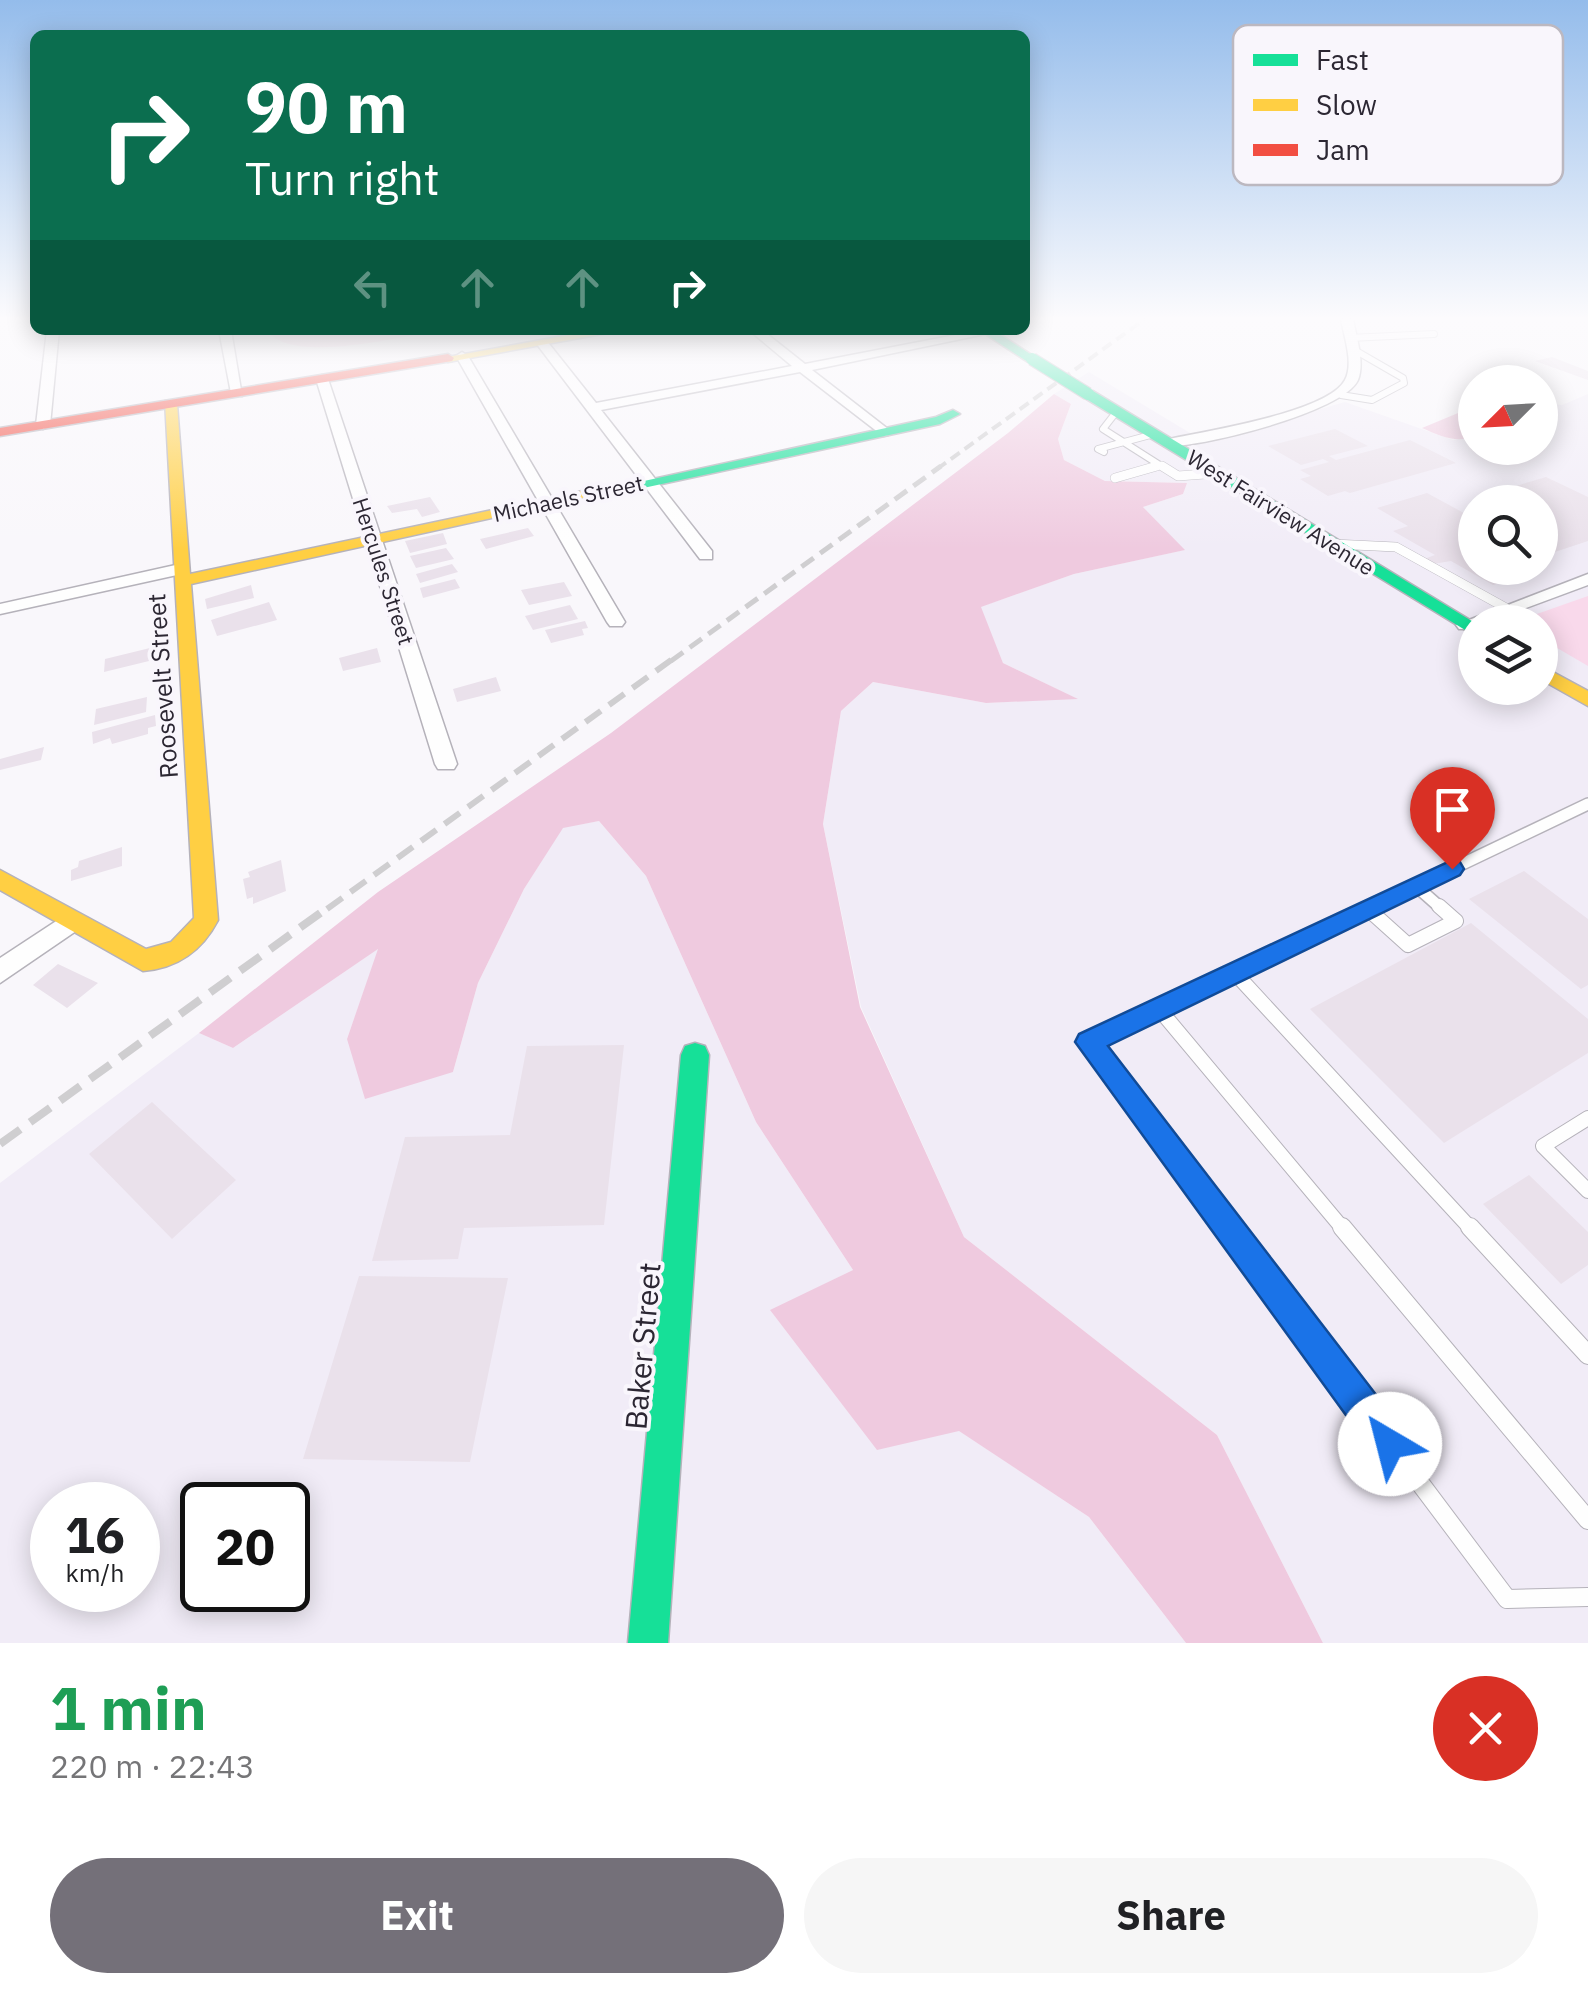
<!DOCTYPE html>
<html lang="en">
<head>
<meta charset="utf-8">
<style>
	:root { --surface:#fff; --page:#f6f6f6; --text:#202124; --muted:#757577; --accent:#747079 }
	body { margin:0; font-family:"IBM Plex Sans",sans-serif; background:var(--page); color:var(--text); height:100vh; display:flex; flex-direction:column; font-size:38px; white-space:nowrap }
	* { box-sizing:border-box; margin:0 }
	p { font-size:32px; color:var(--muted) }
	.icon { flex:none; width:55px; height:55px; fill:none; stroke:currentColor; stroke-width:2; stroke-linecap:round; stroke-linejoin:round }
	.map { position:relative; height:1643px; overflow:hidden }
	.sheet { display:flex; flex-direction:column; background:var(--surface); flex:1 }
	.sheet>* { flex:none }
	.banner { position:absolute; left:30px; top:30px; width:1000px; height:305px; border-radius:15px; box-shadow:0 5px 25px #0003; background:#0b6e4f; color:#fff; overflow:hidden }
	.needle { width:65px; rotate:246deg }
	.buttons { position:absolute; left:1458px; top:365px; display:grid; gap:20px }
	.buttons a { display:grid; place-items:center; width:100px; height:100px; border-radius:50%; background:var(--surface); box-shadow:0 5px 25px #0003; font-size:50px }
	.speed { position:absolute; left:30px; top:1482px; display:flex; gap:20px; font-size:50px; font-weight:700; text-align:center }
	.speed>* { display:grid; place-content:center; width:130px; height:130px; border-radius:50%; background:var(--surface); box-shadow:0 5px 25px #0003; line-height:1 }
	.speed small { font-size:25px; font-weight:400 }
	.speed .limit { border:5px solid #111; border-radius:15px; background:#fff; color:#111 }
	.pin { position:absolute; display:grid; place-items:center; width:85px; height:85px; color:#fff; margin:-102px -42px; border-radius:50% 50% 50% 0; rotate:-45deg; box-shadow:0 0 10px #0007 }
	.pin .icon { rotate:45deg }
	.me { position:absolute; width:110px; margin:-55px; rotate:323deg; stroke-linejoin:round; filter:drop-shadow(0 0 8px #0008) }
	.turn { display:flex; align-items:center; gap:35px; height:210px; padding:0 50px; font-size:45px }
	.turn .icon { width:130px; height:130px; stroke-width:2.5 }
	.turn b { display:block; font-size:70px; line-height:85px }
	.lanes { display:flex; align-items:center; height:95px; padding:0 50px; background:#0003; justify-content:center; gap:50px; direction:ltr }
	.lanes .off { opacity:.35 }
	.round { display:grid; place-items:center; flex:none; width:105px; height:105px; border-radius:52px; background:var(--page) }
	.head { display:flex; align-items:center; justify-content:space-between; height:170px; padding:0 50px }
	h1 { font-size:60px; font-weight:800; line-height:75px; color:#1e9e55 }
	.primary-button { display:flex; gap:20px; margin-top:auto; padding:20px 50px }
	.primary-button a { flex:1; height:115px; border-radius:60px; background:var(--accent); color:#fff; font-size:40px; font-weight:800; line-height:115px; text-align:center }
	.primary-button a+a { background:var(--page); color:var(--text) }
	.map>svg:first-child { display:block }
</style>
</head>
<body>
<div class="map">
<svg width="1588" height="1643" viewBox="0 0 1588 1643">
	<rect width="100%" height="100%" fill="#f9f7fb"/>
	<!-- built -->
	<path fill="#f1ecf7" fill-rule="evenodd" d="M1089,372L1205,442L1345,402L1453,440L1475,436V448H1540V403L1562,405L1588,394V1643H1323L1217,1435L964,1237L861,1007L823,824L841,711L873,682L986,703L1075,698L1003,663L980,607L1074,574L1184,550L1143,507L1183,494L1186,483L1105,481L1064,460L1058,439L1071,404L1054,394ZM1475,502H1540V568H1475ZM1475,622H1540V688H1475Z
		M599,821L646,876L756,1122L853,1270L771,1311L877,1449L958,1430L1089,1517L1186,1643H0V1183L199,1033L233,1048L379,948L347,1039L453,1072L478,983L524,889L563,827ZM52,1505H138V1590H52ZM202,1505H288V1590H202Z"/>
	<!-- green -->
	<path fill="#f9d9eb" d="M441,330C403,336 292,365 268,331Z
		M1588,596V666L1540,638V622H1514Z"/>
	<!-- forest -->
	<path fill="#efcadf" d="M1054,394L1071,404L1058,439L1064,460L1105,481L1187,483L1183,494L1143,507L1185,550L1074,574L981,607L1003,663L1078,699L986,703L873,682L841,711L823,824L860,1007L964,1237L1217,1435L1323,1643H1186L1089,1517L959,1431L877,1450L770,1310L853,1270L756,1122L646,876L599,821L563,828L524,889L478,983L453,1072L365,1099L347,1039L378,949L233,1048L199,1033L378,892L611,733L1008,433Z
		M1475,406V436C1457,444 1440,436 1422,428Z"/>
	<!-- building -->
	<path fill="#eae1eb" d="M1552,357L1588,371V380L1535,361Z
		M1335,429L1368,446L1329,456L1336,460L1410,440L1456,463L1350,493L1345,491L1328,496L1300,479L1311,476L1300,470L1329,462L1323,459L1301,465L1268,446Z
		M1546,477L1588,497V541L1540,557V530L1551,526L1540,520L1547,515L1540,512V502H1522L1499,491Z
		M1427,493L1475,519V568H1517L1528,574L1493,585L1451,561L1433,564L1424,559L1435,555L1393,531L1408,526L1377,508Z
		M430,497L440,512L422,517L417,509L392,513L387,506Z
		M528,528L534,536L486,549L480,539Z
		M443,533L447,544L410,553L405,541Z
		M446,548L454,559L416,568L410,556Z
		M452,564L458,572L420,583L416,574Z
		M455,579L460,588L423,598L420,588Z
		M564,582L572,596L529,605L521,590Z
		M251,585L254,598L207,609L205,599Z
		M269,602L277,620L217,636L211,620Z
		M570,605L578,619L533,630L525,616Z
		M585,621L588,628L582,629L584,635L551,643L545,630Z
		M150,648L149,661L104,672L105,659Z
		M377,648L381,662L343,671L339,658Z
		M496,677L501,691L457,702L453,689Z
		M147,697L146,712L94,725L96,709Z
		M155,715L156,726L148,728V734L112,744L110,738L93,744L92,732Z
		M44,747L41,760L0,770V759Z
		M122,847V866L71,881V870L78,867L79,861Z
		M281,860L286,891L253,904V897L247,899L243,879L250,877L248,872Z
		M1524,871L1588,919V985L1581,989L1469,899Z
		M1471,923L1588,1019V1053L1444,1143L1310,1009Z
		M58,964L98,983L67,1008L33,985Z
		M624,1045L604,1225L464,1228L458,1259L372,1261L405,1137L510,1135L527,1046Z
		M152,1102L236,1180L172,1239L89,1154Z
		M1529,1175L1588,1232V1265L1561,1284L1483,1204Z
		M359,1276L508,1278L470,1462L303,1459Z"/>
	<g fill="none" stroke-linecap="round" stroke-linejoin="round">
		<!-- lane-far4 casing -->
		<g stroke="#b5b2ba" stroke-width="8">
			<path id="lane-far4" d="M1349,338L1434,334
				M1341,395L1372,400L1404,383L1403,378L1351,348
				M1117,411L1103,429L1166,469
				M1104,452L1098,449L1154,434
				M1148,469L1161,465"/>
		</g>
		<!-- lane-far3 casing -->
		<g stroke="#b5b2ba" stroke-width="10">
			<path id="lane-far3" d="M1162,466L1178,476L1218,473
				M1115,478L1157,466
				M1333,544L1396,547L1506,608"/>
		</g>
		<!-- lane-far2 casing -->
		<g stroke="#b5b2ba" stroke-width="14">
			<path id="lane-far2" d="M1416,886L1442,909
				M1368,909L1588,804"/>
		</g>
		<!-- lane-far1 casing -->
		<g stroke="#b5b2ba" stroke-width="16">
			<path id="lane-far1" d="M1368,909L1408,945L1456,921L1439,906
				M1234,972L1472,1230
				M1159,1009L1344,1230
				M1588,1118L1543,1146L1588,1191
				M1230,1230L1089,1042L1374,906"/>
		</g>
		<!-- lane casing -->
		<g stroke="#b5b2ba" stroke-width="20">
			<path id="lane" d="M1228,1227L1507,1599L1588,1597
				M1342,1227L1588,1520
				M1470,1227L1588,1355"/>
		</g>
		<!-- street casing -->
		<g stroke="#b5b2ba" stroke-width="3">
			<path id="street" d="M1341,319H1353C1356,337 1365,362 1358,380C1344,412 1197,449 1164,446V440C1200,432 1328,413 1345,380C1354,363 1344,337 1341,319Z
				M47,330H59L50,425L43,429L36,425Z
				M219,330H231L242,396L231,393Z
				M749,330H762L805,364L981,330L995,332L812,370L888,429V435L883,436L800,372L601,410L712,551V559H700L536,343L546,340L596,403L792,366Z
				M462,352L468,356L625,622L622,626H610L607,622L456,356Z
				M322,375L328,379L457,764L454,769H438L435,764L316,379Z
				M180,564L186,565V573L0,614V604Z
				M1588,574V585L1488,622H1475L1471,629H1459L1456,625Z
				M70,912L79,915L82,922L79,929L0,983V958Z"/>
		</g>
		<!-- fast casing -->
		<g stroke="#b5b2ba" stroke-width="3">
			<path id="fast" d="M979,330H993L1038,359L1028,362Z
				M1083,391H1093L1475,623V636L1083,397Z
				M953,410L960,414L940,424L620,493L612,488L936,417Z
				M695,1043L705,1046L709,1055L668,1643H628L681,1055L685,1046Z"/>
		</g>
		<!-- slow casing -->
		<g stroke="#b5b2ba" stroke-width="3">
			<path id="slow" d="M597,330H624L448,362L442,358Z
				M165,401L177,404L190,574L620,483L628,488L191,584L218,920C202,951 178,968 143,971L0,890V870L146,949L171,942L194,918Z
				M1540,665L1588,691V706L1540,679Z"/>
		</g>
		<!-- jam casing -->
		<g stroke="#b5b2ba" stroke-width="3">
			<path id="jam" d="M448,354L454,358L452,361L0,436V428Z"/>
		</g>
		<!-- lane-far4 -->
		<use href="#lane-far4" stroke="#fefefe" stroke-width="6"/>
		<!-- lane-far3 -->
		<use href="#lane-far3" stroke="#fefefe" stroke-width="9"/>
		<!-- lane-far2 -->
		<use href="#lane-far2" stroke="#fefefe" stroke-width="11"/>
		<!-- lane-far1 -->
		<use href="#lane-far1" stroke="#fefefe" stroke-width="14"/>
		<!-- lane -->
		<use href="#lane" stroke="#fefefe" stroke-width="18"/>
		<!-- street -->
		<use href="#street" fill="#fefefe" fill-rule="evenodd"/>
		<!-- fast -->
		<use href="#fast" fill="#16e098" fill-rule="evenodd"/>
		<!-- slow -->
		<use href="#slow" fill="#ffcf43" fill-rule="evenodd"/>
		<!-- jam -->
		<use href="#jam" fill="#f24e42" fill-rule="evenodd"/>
		<!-- rail-far3 -->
		<path stroke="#cfced0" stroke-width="4" stroke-dasharray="11 6" stroke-linecap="butt" d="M937,469L1145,319"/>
		<!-- rail-far2 -->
		<path stroke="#cfced0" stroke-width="5" stroke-dasharray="15 8" stroke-linecap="butt" d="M671,661L941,466"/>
		<!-- rail-far1 -->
		<path stroke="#cfced0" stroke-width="6" stroke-dasharray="19 10" stroke-linecap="butt" d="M327,909L674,658"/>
		<!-- rail -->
		<path stroke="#cfced0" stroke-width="8" stroke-dasharray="25 12" stroke-linecap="butt" d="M0,1144L330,906"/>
		<!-- fast-bridge casing -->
		<g stroke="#b5b2ba" stroke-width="14" stroke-linecap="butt">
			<path id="fast-bridge" d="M1032,359L1088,394"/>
		</g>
		<!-- fast-bridge -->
		<use href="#fast-bridge" stroke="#16e098" stroke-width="12"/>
	</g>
	<!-- sky -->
	<linearGradient id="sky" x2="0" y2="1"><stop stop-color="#94bceb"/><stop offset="0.58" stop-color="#fcfbfd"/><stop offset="1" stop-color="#fcfbfd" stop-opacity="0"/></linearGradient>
	<rect width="1588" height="549" fill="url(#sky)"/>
	<!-- route -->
	<path fill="#1a73e8" stroke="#114b97" stroke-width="2.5" d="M1452,860L1460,862L1464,869L1460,875L1108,1046L1404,1431L1409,1444L1404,1458L1390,1463L1377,1458L1075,1042L1079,1034Z"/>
	<g text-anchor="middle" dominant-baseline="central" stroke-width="8" stroke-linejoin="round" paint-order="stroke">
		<!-- far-street labels -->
		<g font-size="22" fill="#2c2733" stroke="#f9f6fc">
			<text transform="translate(568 498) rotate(-12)">Michaels Street</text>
			<text transform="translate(1281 512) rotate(32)">West Fairview Avenue</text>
			<text transform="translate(384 571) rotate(72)">Hercules Street</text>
		</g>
		<!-- street labels -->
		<g font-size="25" fill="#2c2733" stroke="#f9f6fc">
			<text transform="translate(162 686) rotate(-94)">Roosevelt Street</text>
		</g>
		<!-- near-street labels -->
		<g font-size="30" fill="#2c2733" stroke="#f9f6fc">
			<text transform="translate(642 1346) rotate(-85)">Baker Street</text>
		</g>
	</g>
	<!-- legend -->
	<rect x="1233" y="25" width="330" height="160" rx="15" fill="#f9f6fc" stroke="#bcb8c0" stroke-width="2.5"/>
	<rect x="1253" y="54" width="45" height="12" fill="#16e098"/>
	<rect x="1253" y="99" width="45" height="12" fill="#ffcf43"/>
	<rect x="1253" y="144" width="45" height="12" fill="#f24e42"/>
	<g font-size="28" fill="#2c2733">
		<text x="1316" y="70">Fast</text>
		<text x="1316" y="115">Slow</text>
		<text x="1316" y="160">Jam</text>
	</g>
</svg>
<div class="buttons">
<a><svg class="needle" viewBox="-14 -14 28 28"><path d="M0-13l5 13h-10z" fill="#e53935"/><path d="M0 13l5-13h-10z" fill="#757577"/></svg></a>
<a><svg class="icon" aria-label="search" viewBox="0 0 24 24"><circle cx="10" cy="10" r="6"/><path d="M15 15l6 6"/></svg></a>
<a><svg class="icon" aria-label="layers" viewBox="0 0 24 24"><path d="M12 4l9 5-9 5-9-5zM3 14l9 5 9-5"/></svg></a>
</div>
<div class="speed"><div>16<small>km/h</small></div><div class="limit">20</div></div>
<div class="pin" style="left:1452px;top:869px;background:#d93025"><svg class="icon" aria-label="arrive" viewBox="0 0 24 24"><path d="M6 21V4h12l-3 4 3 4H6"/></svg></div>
<svg class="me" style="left:1390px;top:1444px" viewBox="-20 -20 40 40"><circle r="19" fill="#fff"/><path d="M0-13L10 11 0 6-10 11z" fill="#1a73e8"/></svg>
<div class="banner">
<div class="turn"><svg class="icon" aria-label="right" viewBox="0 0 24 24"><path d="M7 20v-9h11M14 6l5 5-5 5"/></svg><div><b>90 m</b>Turn right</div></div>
<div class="lanes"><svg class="icon off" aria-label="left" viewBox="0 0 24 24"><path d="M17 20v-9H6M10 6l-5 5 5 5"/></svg><svg class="icon off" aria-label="ahead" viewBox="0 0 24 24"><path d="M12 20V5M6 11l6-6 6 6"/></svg><svg class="icon off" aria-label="ahead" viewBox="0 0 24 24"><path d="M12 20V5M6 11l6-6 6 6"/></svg><svg class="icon" aria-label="right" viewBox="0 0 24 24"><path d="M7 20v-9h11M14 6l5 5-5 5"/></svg></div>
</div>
</div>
<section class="sheet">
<div class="head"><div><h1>1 min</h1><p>220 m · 22:43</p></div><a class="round" style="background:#d93025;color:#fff"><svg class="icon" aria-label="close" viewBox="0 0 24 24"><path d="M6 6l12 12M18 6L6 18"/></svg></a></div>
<div class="primary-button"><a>Exit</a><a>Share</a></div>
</section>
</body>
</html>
